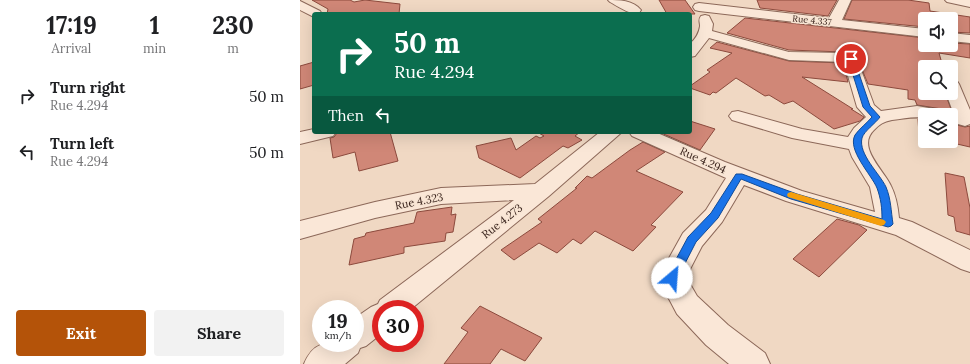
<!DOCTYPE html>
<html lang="en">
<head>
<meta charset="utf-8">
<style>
	:root { --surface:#fff; --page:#f2f2f2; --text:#202124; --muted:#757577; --accent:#b45309 }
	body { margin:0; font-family:Lora,serif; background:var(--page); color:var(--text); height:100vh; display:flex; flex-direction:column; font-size:15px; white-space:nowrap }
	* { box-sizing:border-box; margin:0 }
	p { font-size:13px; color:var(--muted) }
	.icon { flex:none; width:22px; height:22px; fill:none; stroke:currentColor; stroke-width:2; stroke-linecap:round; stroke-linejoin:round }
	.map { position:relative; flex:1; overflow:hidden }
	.sheet { display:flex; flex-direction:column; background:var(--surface); width:300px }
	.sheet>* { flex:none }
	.top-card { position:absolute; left:12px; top:12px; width:380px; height:122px; border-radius:4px; box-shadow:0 4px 16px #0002; background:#0b6e4f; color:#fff; overflow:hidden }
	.controls { position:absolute; left:618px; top:12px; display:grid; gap:8px }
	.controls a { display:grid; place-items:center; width:40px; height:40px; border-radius:4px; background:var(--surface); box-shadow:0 4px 16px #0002; font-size:20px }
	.speed { position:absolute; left:12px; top:300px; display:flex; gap:8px; font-size:20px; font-weight:700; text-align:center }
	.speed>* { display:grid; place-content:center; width:52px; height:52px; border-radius:50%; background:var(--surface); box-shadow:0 4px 16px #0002; line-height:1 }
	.speed small { font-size:10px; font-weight:400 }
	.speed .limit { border:6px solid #d22; background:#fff; color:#111 }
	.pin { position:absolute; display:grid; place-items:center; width:34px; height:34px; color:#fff; margin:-17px; border:2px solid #fff; border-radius:50%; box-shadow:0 1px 4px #0007 }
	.me { position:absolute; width:44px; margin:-22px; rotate:27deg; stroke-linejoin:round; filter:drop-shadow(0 0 3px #0008) }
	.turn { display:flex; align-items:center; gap:14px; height:84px; padding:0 16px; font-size:18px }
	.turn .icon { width:52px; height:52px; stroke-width:2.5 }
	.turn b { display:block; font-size:28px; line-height:34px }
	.then { display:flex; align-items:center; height:38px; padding:0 16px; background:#0003; gap:8px; font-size:15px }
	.eta { display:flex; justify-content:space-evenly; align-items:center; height:68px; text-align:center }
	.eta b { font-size:24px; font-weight:700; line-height:28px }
	.button { display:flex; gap:8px; margin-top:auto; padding:8px 16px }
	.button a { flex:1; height:46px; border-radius:4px; background:var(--accent); color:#fff; font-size:16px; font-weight:700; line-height:46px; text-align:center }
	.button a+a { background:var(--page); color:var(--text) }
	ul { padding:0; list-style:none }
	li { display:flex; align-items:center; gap:12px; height:56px; padding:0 16px }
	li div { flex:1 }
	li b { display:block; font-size:15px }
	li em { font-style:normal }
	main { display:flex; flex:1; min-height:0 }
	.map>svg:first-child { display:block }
</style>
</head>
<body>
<main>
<section class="sheet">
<div class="eta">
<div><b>17:19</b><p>Arrival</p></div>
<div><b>1</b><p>min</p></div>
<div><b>230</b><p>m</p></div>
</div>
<ul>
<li><svg class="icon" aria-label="right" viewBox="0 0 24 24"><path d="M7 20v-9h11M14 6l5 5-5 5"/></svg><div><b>Turn right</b><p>Rue 4.294</p></div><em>50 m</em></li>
<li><svg class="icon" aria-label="left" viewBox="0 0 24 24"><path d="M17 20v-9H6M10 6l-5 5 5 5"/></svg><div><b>Turn left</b><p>Rue 4.294</p></div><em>50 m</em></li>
</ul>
<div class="button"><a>Exit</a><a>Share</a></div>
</section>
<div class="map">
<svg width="670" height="364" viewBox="0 0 670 364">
	<rect width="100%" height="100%" fill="#f0d8c3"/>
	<!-- building -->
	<path fill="#d08777" stroke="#8c4a3d" d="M12,0H50L54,2L65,0L100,4L99,14H27L28,9Z
		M359,0H385L395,14H367Z
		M457,0H537L528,16L460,8Z
		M552,0H608L629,3L630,11L670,17V33L651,32V19H625V27L544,19Z
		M445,18L625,38V45H651V43L670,44V58L639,53L643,67H625V93H645L657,125L665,127L670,126V147L644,141H651V115L648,110L617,105L615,100L608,99V90L568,84L556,55L543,52L489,50L427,33Z
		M417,42L489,61L543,63L548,82L502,77L553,109H551L564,117L560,121L534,129L493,101L484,104L469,95L465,96L436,78L416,93L413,92L410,95L390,88V86L410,72L407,70L432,53L410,48Z
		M14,62V85L0,89V66Z
		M618,119H625V137L619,135Z
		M390,121L415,129L400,150L359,132H390Z
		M42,132H90L98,161L59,171L55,152L33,158L30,138L34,137L37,133Z
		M237,132H280L275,136L282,140L268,148L263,146L220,178L179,158L176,146L211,138L216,150L236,136L240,138L244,136Z
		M343,142L365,152L336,171L383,192L351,225L356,227L333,251L295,231L281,244L273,239L257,253L239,243L214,260L201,250L242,222L238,219L277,188H275L287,176L292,178L330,150Z
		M645,173L664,177L670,208V235L656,231L654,217L648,215Z
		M152,207L151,215L156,214L153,232L146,233L145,241L104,247V253L49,265L54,239L65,236L66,233L114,223L117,212Z
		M537,219L559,225L567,230L519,277L493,259Z
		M180,306L242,338L225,361L201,349L190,364H144L168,332L161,328Z"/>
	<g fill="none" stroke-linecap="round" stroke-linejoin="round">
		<!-- minor casing -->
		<g stroke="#8c6859" stroke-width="2">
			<path id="minor" d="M308,0C319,0 333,0 341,10L339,13C330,15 319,7 310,2Z
				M539,0H551L542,20L625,29V37L399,11L395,10L393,7L395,4L399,3L529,18Z
				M645,0H670V7L647,2Z
				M0,1L20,11L22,14H14V17L0,10Z
				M405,15L409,16L413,24L412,31L489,52L543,53L556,56L574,105L581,111L617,106L647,111L650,115H625V118C614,116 603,119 592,120C583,122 580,124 574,130C556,147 584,170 591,186C596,196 598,207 599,218L612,222L670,250V272L661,269L596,235L486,201L444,185L422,222L402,246L386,277L397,296L428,325L465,353L470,364H429L406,345L377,314L358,278L383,233L406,210L426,178L332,136L329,132H355L425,162L502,191L575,212L570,187L552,157L549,149L492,138L432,120L429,116L432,112L438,111L502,129L548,137L554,128L566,117L557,107L544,62L489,60L409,38L395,56L390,57V44C395,39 399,34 400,26C400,22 398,20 401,16Z
				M651,33L670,35V43L651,41Z
				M651,79L657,81L659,84L670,110V124L665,126L658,124L656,120L646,93H651Z
				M14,129V132H36L33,136L0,144V132Z
				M300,132H322L249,196L111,309H81V334L66,346L60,348L58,353L45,364H4C15,338 30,343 55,343V318L71,307L78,304L80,300L214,200L141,204L75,218L0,239V221L75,202L141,188L235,184Z"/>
		</g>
		<!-- minor -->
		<use href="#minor" fill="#fae7d7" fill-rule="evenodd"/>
	</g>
	<!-- route -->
	<path fill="#1a73e8" stroke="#114b97" d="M549,57L554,59L570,106L580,117C576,123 564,131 562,138C558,154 580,174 586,187C591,199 591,211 593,224L591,226L588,227L491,199L441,179L418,218L396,242L376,281L372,283L368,281L366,278L388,237L411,213L436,174H442L497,194L582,219C582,208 581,199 577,188C571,174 547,150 555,135C559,129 567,123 572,117L563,107L548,59Z"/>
	<!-- slow -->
	<path fill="#f59e0b" d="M491,192L584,220L586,222L584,225L581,226L488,197L487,195L488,193Z"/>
	<g text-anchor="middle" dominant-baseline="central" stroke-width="3" stroke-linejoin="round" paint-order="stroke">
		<!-- far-street labels -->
		<g font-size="9" fill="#3b251e" stroke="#f7e4d3">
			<text transform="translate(512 20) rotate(6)">Rue 4.337</text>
		</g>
		<!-- street labels -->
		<g font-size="11" fill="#3b251e" stroke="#f7e4d3">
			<text transform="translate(403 160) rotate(24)">Rue 4.294</text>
			<text transform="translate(119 201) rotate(-11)">Rue 4.323</text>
			<text transform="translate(202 221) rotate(-38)">Rue 4.273</text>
		</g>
	</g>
</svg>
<div class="controls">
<a><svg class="icon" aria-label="sound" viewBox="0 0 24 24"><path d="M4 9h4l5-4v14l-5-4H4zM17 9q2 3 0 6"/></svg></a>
<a><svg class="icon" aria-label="search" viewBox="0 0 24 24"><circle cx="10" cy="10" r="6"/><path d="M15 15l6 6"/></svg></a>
<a><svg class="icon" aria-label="layers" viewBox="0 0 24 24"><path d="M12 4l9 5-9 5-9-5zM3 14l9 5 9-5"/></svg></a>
</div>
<div class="speed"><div>19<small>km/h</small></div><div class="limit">30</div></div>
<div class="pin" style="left:551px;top:59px;background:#d93025"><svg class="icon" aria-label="arrive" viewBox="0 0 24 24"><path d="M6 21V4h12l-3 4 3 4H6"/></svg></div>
<svg class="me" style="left:372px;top:278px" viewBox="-20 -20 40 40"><circle r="19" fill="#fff"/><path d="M0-13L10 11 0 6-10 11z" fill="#1a73e8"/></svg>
<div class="top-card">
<div class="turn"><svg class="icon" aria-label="right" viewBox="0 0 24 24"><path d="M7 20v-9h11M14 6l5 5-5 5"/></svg><div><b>50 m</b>Rue 4.294</div></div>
<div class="then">Then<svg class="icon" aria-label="left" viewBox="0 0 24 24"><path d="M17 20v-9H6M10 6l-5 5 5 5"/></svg></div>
</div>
</div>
</main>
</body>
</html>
